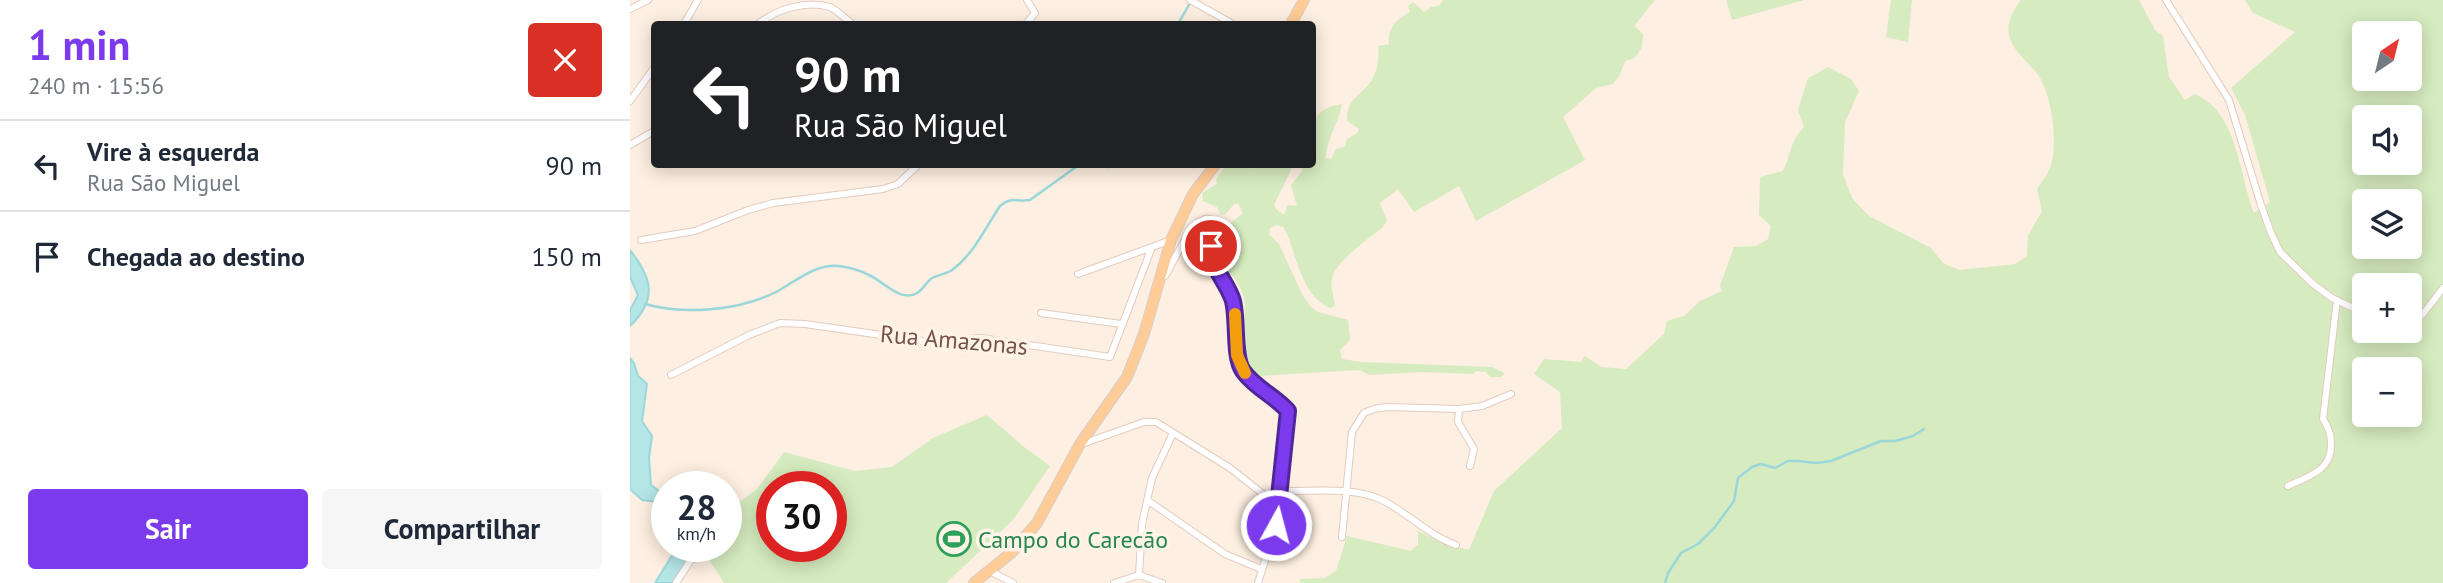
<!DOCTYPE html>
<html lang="pt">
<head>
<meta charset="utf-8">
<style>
	:root { --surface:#fff; --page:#f6f6f7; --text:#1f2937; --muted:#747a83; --line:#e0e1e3; --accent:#7c3aed }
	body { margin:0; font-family:"PT Sans",sans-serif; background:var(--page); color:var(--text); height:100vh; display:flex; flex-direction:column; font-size:26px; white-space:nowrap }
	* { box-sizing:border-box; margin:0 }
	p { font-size:23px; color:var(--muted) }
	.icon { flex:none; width:38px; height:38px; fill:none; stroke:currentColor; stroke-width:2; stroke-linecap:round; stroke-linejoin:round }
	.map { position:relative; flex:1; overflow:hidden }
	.side { display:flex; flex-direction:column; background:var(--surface); width:630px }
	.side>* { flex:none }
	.top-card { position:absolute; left:21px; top:21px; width:665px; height:147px; border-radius:7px; box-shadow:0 4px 18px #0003; background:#202124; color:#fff; overflow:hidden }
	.needle { width:46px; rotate:35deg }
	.controls { position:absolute; left:1722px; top:21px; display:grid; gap:14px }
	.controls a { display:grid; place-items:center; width:70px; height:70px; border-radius:7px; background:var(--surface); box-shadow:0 4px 18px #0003; font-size:35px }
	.speed { position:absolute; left:21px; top:471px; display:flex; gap:14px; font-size:35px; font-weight:700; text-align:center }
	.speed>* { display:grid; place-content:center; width:91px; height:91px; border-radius:50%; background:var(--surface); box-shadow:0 4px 18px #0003; line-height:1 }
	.speed small { font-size:18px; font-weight:400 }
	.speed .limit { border:10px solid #d22; background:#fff; color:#111 }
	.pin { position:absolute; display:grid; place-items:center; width:60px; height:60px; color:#fff; margin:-30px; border:4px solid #fff; border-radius:50%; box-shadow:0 2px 7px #0007 }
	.me { position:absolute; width:77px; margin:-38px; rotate:7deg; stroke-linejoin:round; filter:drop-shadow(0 0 5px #0008) }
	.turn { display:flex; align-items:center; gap:24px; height:147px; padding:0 28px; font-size:32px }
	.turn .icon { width:91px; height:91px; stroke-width:2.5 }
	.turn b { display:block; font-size:49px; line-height:60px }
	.round { display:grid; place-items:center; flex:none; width:74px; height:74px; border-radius:7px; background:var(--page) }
	.summary { display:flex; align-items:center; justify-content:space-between; height:119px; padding:0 28px }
	h1 { font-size:42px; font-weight:600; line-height:52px; color:var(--accent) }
	.primary-button { display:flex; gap:14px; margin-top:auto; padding:14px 28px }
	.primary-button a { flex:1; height:80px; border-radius:7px; background:var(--accent); color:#fff; font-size:28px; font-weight:600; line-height:80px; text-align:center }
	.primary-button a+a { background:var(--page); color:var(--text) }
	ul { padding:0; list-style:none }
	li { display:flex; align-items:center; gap:21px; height:91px; padding:0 28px; border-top:2px solid var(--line) }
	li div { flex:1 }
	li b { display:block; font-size:26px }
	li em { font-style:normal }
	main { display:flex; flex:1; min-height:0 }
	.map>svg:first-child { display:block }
</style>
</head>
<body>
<main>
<section class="side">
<div class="summary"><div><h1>1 min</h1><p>240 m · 15:56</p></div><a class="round" style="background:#d93025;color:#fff"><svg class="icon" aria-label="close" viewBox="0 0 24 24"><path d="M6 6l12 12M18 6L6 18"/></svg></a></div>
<ul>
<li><svg class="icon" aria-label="left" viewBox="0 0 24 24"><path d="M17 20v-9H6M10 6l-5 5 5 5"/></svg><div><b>Vire à esquerda</b><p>Rua São Miguel</p></div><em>90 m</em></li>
<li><svg class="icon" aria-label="arrive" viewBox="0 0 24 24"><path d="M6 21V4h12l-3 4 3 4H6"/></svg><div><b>Chegada ao destino</b></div><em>150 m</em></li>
</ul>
<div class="primary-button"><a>Sair</a><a>Compartilhar</a></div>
</section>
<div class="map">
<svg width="1813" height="583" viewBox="0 0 1813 583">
	<rect width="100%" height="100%" fill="#fdefe1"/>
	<!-- green -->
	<path fill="#d6ebbf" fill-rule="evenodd" d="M813,0H1025L1004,26L1013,34L1012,47L1005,58L995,61L990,75L983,84L966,88L933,117L955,160L846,221L829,186L784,212L768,189L750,203L757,221L752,228C738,239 707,260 702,278C700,288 704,296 705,305L701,308C673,298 667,258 657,234L653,227L646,225L640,228L639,234L649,244L673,296L681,307L688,312L718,320L720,340L710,350L712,359L731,362L862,367L875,373L871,377H860L856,372L846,371L843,374L792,372L739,375L730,370L629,376L622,378L616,376C614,369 611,361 610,354C609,336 618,317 614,299C608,268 575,266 590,224L597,226L613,213L608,203L604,204L595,215L590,214L587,207L573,201L572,193L587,184L586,179L596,165H618L623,169L627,165H661V170L644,205L646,209L654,215L658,205L667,206L661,185L672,171V165L682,164C683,135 674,110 712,104C709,122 696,140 696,158L701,159L706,149L715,147L717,139L727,133L729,129L717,121C716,101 729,96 739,84C747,74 750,58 748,46L759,44C757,29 767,18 780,12L778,6L783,2L794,12L801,7L809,6Z
		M1096,0H1174L1102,20Z
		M1261,0H1282L1278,42L1256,37Z
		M1391,0H1509L1525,30L1533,36L1539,77L1555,100L1565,94C1608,113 1609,174 1624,213L1640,202L1615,115L1601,88L1665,32L1623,13L1615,0H1813V583H670V579L695,578L706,571L717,536L781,551L788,544V531L812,543L839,550L864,491L932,428L930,392L904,374L914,359L951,362L955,356L971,367L996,369L1034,334L1037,321L1054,316L1070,301L1092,291L1090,286L1104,247L1126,246L1138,239L1141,226L1129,215L1130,177L1153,171C1161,155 1160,141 1174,127L1168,110L1178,78L1198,67L1221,79L1229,91L1215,122L1213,174L1222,198L1239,216L1301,248L1313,263L1329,270L1385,264L1397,256L1398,236L1412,211L1407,189C1412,182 1418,174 1421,165C1428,143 1422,94 1408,75C1398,61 1383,52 1379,35C1376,23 1384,9 1391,0ZM1734,33H1780V79H1734ZM1734,117H1780V163H1734ZM1734,201H1780V247H1734ZM1734,285H1780V331H1734ZM1734,369H1780V415H1734Z
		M357,415L394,447L420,466L383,520L316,583H94L75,553L76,546H96V512L127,489L154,452L225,471L262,467L303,438ZM142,486H201V546H142Z"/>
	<!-- water -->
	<path fill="#b5e6e7" stroke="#9bd7d9" stroke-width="2" d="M0,250C22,278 28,299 0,326V310L8,295L0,277Z
		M0,358L4,363L8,376L17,384L12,421L22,436L19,458L21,485L32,493H37V503L12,500L0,489Z
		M48,546H67L42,583H25Z"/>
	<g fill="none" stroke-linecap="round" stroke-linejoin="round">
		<!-- stream -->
		<path stroke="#9bd7d9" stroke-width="2.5" d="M548,24L560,3
			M466,164L478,167L487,164
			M15,304C54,315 108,311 146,292C165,282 186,263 209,266C218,267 231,271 239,275C253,281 271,303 287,293C293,290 296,282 302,278C308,275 316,274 322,270C343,255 356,227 370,206C382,196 386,202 400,200L450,164
			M1035,583L1038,573L1051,553L1068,544L1085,527L1104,501L1108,478L1122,467L1131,464L1145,468L1158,461H1168L1186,463L1201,461L1251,441H1265L1283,436L1294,429"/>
		<!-- minor casing -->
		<g stroke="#e3cbbf" stroke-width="8">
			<path id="minor" d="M560,0L603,24
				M1536,0L1599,100L1631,205L1641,233L1650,252L1683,284L1702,298L1734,313
				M0,9L18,0
				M54,24L68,0
				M128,24C147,9 176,0 200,7C208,11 215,18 222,24
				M396,24L405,13L397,0
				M0,101L24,68
				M0,145L24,131
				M11,240L65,231L118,210L143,203L253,189L268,184L289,164
				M448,274L522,247
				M535,276C543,263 559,226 573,220C578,217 579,219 584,222L585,227L581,246V257L585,268L602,300L606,319L609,363L623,382L658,411L646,525L628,583
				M411,313L491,324
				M1780,323L1793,314L1813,288
				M41,375L119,335L150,323L175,324L293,341L351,338L480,357L522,247L541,240
				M829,409L828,422L844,449L840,466
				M452,444L514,422H526L600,468L648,506
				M1658,486C1677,477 1701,471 1701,446C1701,434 1699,429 1693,419L1707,300
				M651,491C683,492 722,486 752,500C778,513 798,535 826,545
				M517,500L595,554L631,569
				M712,537L722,432L734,413L744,409L757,407L829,409L852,406L881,394
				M360,571L383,583
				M509,575L512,524L522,478L543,433
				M46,583L70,546
				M484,583L509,575L532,583"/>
		</g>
		<!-- primary casing -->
		<g stroke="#d8cfcb" stroke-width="12">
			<path id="primary" d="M661,24L674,0
				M344,583L381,553L407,523L450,444L497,377L514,334L541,240L563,194L586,164"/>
		</g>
		<!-- minor -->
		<use href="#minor" stroke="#fff" stroke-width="6"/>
		<!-- primary -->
		<use href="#primary" stroke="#ffcb96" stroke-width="10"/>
	</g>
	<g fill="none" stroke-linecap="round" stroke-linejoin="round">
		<!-- route casing -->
		<g stroke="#51269a" stroke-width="18">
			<path id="route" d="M581,246C580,268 597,281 603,301C608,321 603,357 613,371C625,388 645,396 658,411L646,525"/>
		</g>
		<!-- route -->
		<use href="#route" stroke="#7c3aed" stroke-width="12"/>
		<!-- slow -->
		<path stroke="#f59e0b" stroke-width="12" d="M605,314L607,355L615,373"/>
	</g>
	<!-- icons -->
	<defs>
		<g id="stadium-ring" transform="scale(1.75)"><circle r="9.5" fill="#fff3e8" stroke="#2e9e5b" stroke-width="1.5"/><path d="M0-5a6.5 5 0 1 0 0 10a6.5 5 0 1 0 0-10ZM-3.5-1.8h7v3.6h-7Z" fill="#2e9e5b"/></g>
	</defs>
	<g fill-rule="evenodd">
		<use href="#stadium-ring" x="324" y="539"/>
	</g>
	<g text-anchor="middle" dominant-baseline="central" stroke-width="7" stroke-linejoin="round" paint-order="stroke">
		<!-- street labels -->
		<g font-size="24" fill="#755247" stroke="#fff3e8">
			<text transform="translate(324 340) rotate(5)">Rua Amazonas</text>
		</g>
		<!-- leisure labels -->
		<g font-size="24" fill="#27864d" stroke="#fff3e8" text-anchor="start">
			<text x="348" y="539">Campo do Carecão</text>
		</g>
	</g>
</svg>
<div class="controls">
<a><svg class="needle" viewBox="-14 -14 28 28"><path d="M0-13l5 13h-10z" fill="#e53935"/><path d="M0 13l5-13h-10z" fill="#747a83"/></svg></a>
<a><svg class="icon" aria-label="sound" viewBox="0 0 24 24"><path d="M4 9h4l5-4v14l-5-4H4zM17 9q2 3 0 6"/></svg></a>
<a><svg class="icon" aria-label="layers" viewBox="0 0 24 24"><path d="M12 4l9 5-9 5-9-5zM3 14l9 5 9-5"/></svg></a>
<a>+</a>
<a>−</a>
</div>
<div class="speed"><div>28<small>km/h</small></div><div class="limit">30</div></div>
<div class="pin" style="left:581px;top:246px;background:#d93025"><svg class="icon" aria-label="arrive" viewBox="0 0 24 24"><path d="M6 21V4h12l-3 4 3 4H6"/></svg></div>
<svg class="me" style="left:646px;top:525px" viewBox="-20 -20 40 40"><circle r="17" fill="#7c3aed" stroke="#fff" stroke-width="3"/><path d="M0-11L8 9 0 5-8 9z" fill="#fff"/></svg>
<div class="top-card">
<div class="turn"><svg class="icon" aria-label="left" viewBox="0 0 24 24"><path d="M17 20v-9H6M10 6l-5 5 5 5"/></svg><div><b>90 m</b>Rua São Miguel</div></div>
</div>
</div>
</main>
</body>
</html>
